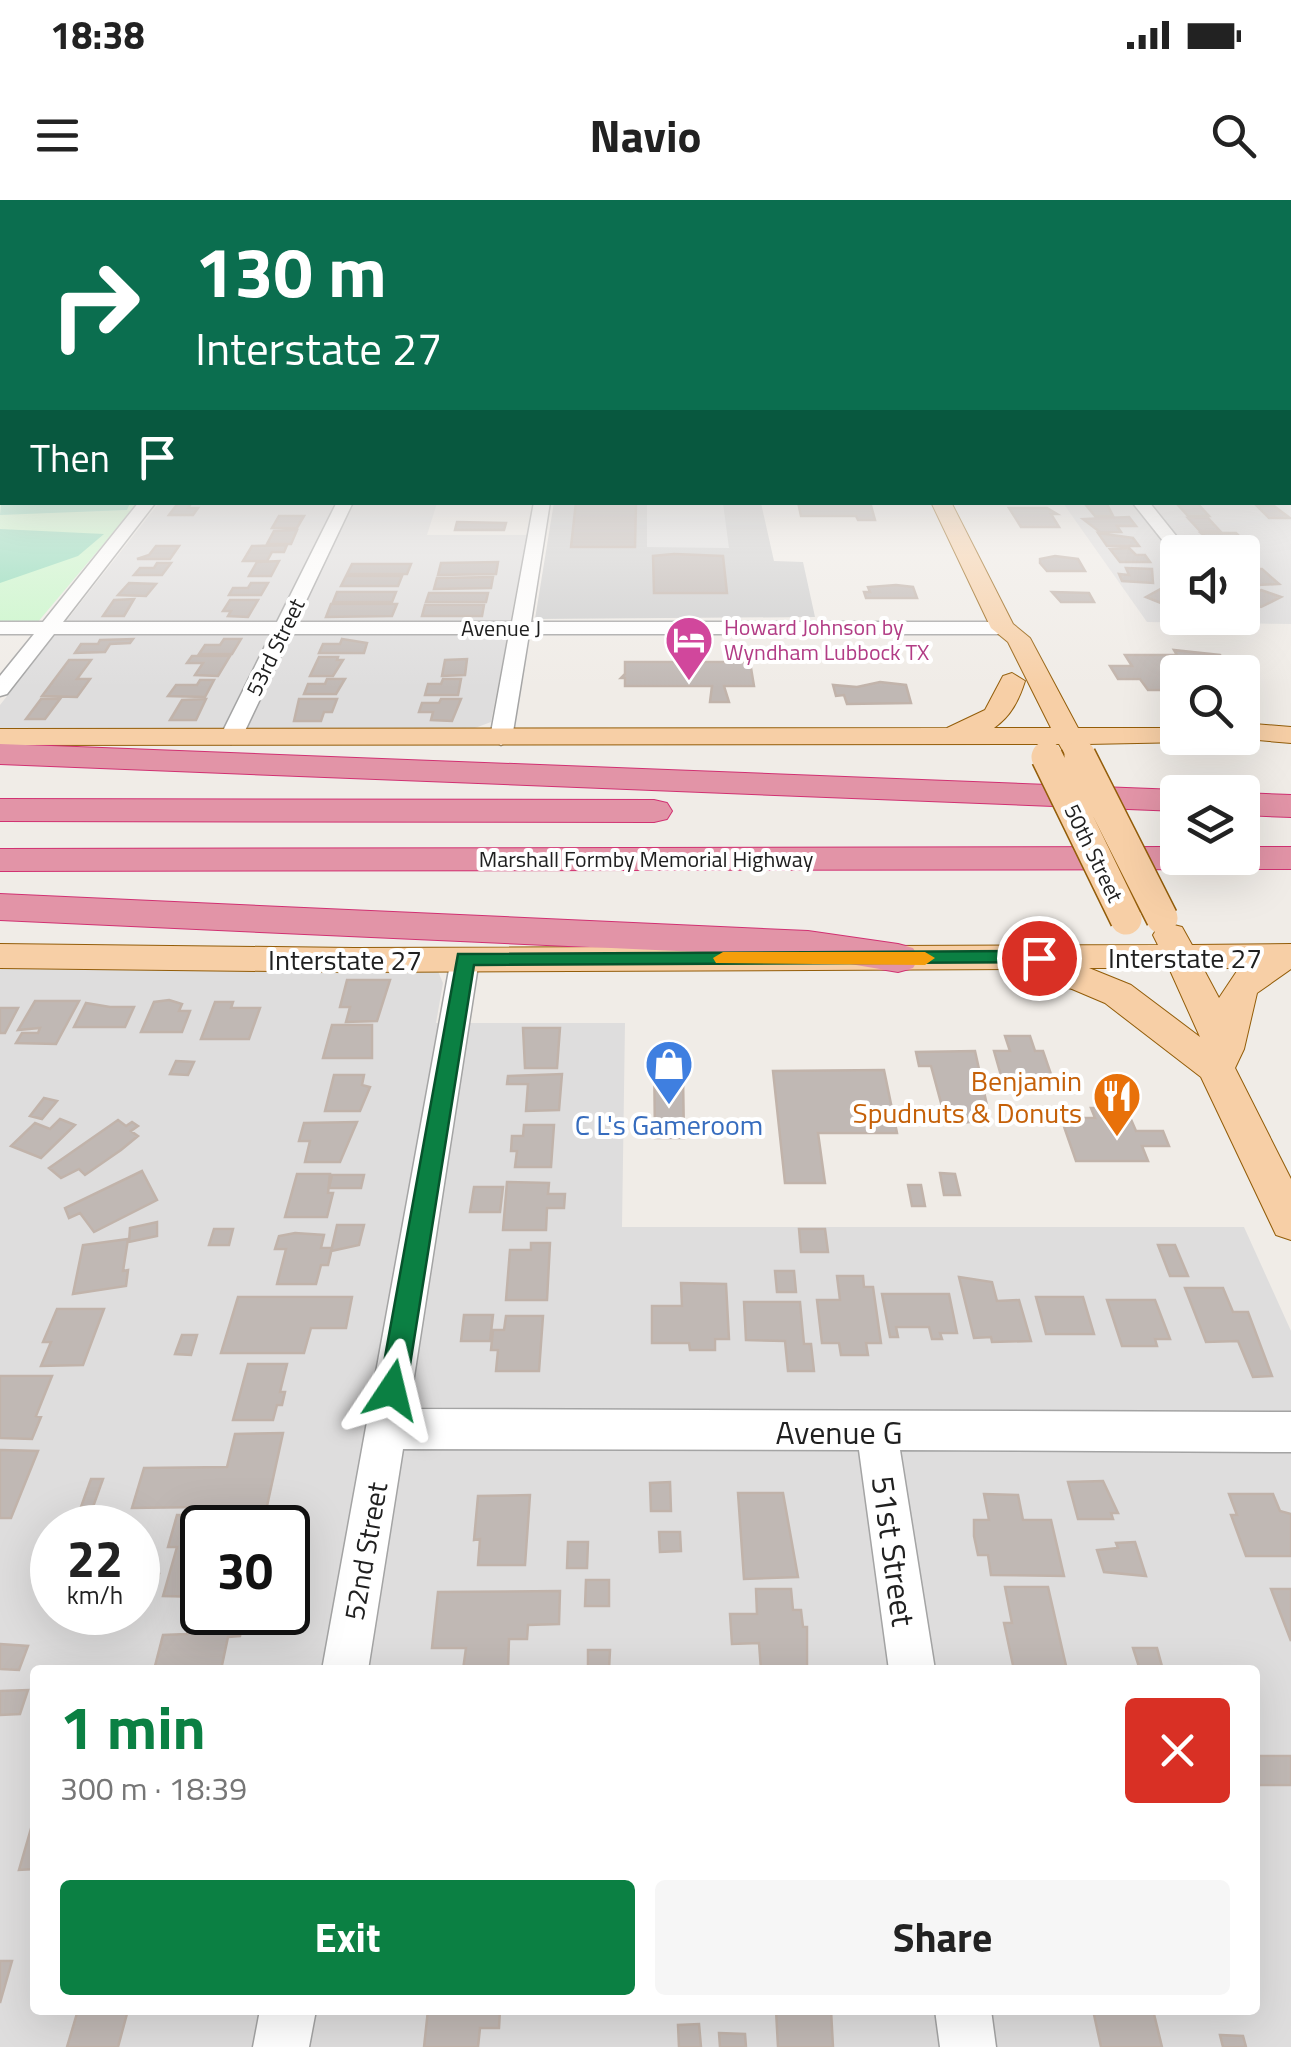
<!DOCTYPE html>
<html lang="en">
<head>
<meta charset="utf-8">
<style>
	:root { --surface:#fff; --page:#f6f6f6; --text:#222; --muted:#767676; --accent:#0b8043 }
	body { margin:0; font-family:"Titillium Web",sans-serif; background:var(--page); color:var(--text); height:100vh; display:flex; flex-direction:column; font-size:38px; white-space:nowrap }
	* { box-sizing:border-box; margin:0 }
	p { font-size:32px; color:var(--muted) }
	.icon { flex:none; width:55px; height:55px; fill:none; stroke:currentColor; stroke-width:2; stroke-linecap:round; stroke-linejoin:round }
	.map { position:relative; flex:1; overflow:hidden }
	.details { position:absolute; left:30px; top:1465px; width:1230px; height:350px; display:flex; flex-direction:column; background:var(--surface); border-radius:10px; box-shadow:0 10px 40px #0002 }
	.details>* { flex:none }
	.banner { position:absolute; left:0px; top:0px; width:1292px; height:305px; box-shadow:0 10px 40px #0002; background:#0b6e4f; color:#fff; overflow:hidden }
	.buttons { position:absolute; left:1160px; top:335px; display:grid; gap:20px }
	.buttons a { display:grid; place-items:center; width:100px; height:100px; border-radius:10px; background:var(--surface); box-shadow:0 10px 40px #0002; font-size:50px }
	.speed { position:absolute; left:30px; top:1305px; display:flex; gap:20px; font-size:50px; font-weight:700; text-align:center }
	.speed>* { display:grid; place-content:center; width:130px; height:130px; border-radius:50%; background:var(--surface); box-shadow:0 10px 40px #0002; line-height:1 }
	.speed small { font-size:25px; font-weight:400 }
	.speed .limit { border:5px solid #111; border-radius:15px; background:#fff; color:#111 }
	.pin { position:absolute; display:grid; place-items:center; width:85px; height:85px; color:#fff; margin:-42px; border:5px solid #fff; border-radius:50%; box-shadow:0 2px 10px #0007 }
	.me { position:absolute; width:110px; margin:-55px; rotate:10deg; stroke-linejoin:round; filter:drop-shadow(0 0 8px #0008) }
	.turn { display:flex; align-items:center; gap:35px; height:210px; padding:0 30px; font-size:45px }
	.turn .icon { width:130px; height:130px; stroke-width:2.5 }
	.turn b { display:block; font-size:70px; line-height:85px }
	.then { display:flex; align-items:center; height:95px; padding:0 30px; background:#0003; gap:20px; font-size:38px }
	.round { display:grid; place-items:center; flex:none; width:105px; height:105px; border-radius:10px; background:var(--page) }
	.overview { display:flex; align-items:center; justify-content:space-between; height:170px; padding:0 30px }
	h1 { font-size:60px; font-weight:700; line-height:75px; color:var(--accent) }
	.primary-button { display:flex; gap:20px; margin-top:auto; padding:20px 30px }
	.primary-button a { flex:1; height:115px; border-radius:10px; background:var(--accent); color:#fff; font-size:40px; font-weight:700; line-height:115px; text-align:center }
	.primary-button a+a { background:var(--page); color:var(--text) }
	.status { display:flex; justify-content:space-between; align-items:center; height:70px; padding:0 50px; background:var(--surface); direction:ltr }
	.status svg { height:28px; fill:currentColor }
	header { display:flex; justify-content:space-between; align-items:center; height:130px; padding:0 30px; background:var(--surface); font-size:45px; font-weight:700 }
	.map>svg:first-child { display:block }
</style>
</head>
<body>
<div class="status"><b>18:38</b><svg viewBox="0 0 49 12"><path d="M0 12V9h3v3zM5 12V6h3v6zM10 12V3h3v9zM15 12V0h3v12zM26 1h20v11H26zM47 4h2v5h-2z"/></svg></div>
<header><svg class="icon" aria-label="menu" viewBox="0 0 24 24"><path d="M4 6h16M4 12h16M4 18h16"/></svg>Navio<svg class="icon" aria-label="search" viewBox="0 0 24 24"><circle cx="10" cy="10" r="6"/><path d="M15 15l6 6"/></svg></header>
<div class="map">
<svg width="1291" height="1847" viewBox="0 0 1291 1847">
	<rect width="100%" height="100%" fill="#f0ece7"/>
	<!-- residential -->
	<path fill="#dedddd" fill-rule="evenodd" d="M1291,229V424L1147,422L1063,303L1290,302ZM1178,352H1242V418H1178Z
		M159,303H437L427,335H527L491,522L475,528H0V505Z
		M0,766L437,769L443,783L436,823H625L622,1027H1244L1291,1131V1847H0ZM52,1328H138V1412H52ZM202,1328H288V1412H202ZM35,1470H1255V1810H35Z"/>
	<!-- religious -->
	<path fill="#cecece" d="M554,302L761,303L774,361L803,362L815,417L535,419Z"/>
	<!-- park -->
	<path fill="#c7f7c8" d="M0,264L2,302L138,303L37,423H0Z"/>
	<!-- pitch -->
	<path fill="#8adab6" d="M2,296V302L130,303L127,310L0,315Z
		M0,329L104,334L78,356L0,383Z"/>
	<!-- parking -->
	<path fill="#e0e0e0" d="M647,303H723L729,348L647,347Z"/>
	<!-- building -->
	<path fill="#c0b8b4" stroke="#c1b3aa" stroke-width="2.5" d="M179,302H192L188,308H198L193,315H169Z
		M576,302L636,303L635,347H571Z
		M798,302H870L875,320H858L856,316H801Z
		M1085,304H1107L1113,316H1095Z
		M1177,304H1198L1209,316H1188Z
		M1257,306H1274L1290,318H1269Z
		M1009,308H1047L1057,314H1051L1059,327H1021Z
		M279,316H304L297,328H272Z
		M1129,317L1136,326H1117L1121,332H1100L1083,319Z
		M1188,318H1208L1220,331H1200Z
		M457,322L506,323L504,330H455Z
		M297,330L291,344H267L274,331Z
		M1098,333L1133,338L1139,346H1107Z
		M1201,333H1236L1243,340H1232L1237,346H1217Z
		M287,345L284,352H272L267,361H243L252,346Z
		M156,346H179L170,359H137L149,355Z
		M1129,348L1136,355H1145L1150,362H1120L1110,349Z
		M674,354L723,356L727,393H654L653,356Z
		M1055,356L1078,359L1085,371H1047L1040,363V359Z
		M279,361L271,376H249L257,362Z
		M498,362L496,374L438,375L441,363Z
		M157,363H171L162,375H134L140,368H154Z
		M352,364H411L407,374H347Z
		M1126,368L1152,369L1153,383L1122,381L1119,374L1129,375Z
		M1242,369H1262L1279,384L1258,385Z
		M346,376H402L398,386H341Z
		M493,377L491,388L434,389L437,378Z
		M129,383L156,384L146,396L118,395Z
		M251,383H268L261,395H229L233,388H248Z
		M896,385L913,387L917,398H866L864,392H870L868,387Z
		M1168,385L1178,389L1172,397L1178,403L1171,407L1146,397Z
		M1261,390L1281,397L1261,407L1242,401Z
		M337,392H396L392,402H333Z
		M1052,392L1089,393L1094,402H1061Z
		M429,393H488L486,402H426Z
		M134,399L124,416H103L114,400Z
		M230,400H258L248,417L228,416L231,411H223Z
		M331,404H397L392,416L326,417Z
		M425,405H484L482,416H422Z
		M133,439L130,443L110,444L105,452L75,453L81,444H98L100,440Z
		M224,439H241L232,454H199L205,445H220Z
		M342,439L367,443L364,453H319L323,444H340Z
		M1174,450L1220,455L1234,472H1178V490H1148L1140,479H1118L1110,466H1132L1125,455H1177Z
		M192,456H230L218,476L195,475L203,463H187Z
		M319,457H338L337,460H343L333,476H310Z
		M467,459L465,475L442,476L445,460Z
		M69,460H91L77,479H90L77,497L42,496Z
		M625,462H750L754,486H724L729,502H710L712,486H625V478H621L625,474Z
		M327,479H345L336,494H304L308,484H325Z
		M443,479H461L458,495H425L428,484H441Z
		M200,480H214L205,497L168,496L176,485H197Z
		M880,482L906,485L911,503L847,504L844,495L836,496L833,485L857,487Z
		M41,499H60L45,519H26Z
		M206,499L196,520H170L182,500Z
		M299,499H337L332,512H324L321,521H294Z
		M441,499H461L452,521L431,520L433,512H419L422,503H439Z
		M347,780H390L377,821L346,822L350,807H340Z
		M169,800L182,804L179,811H190L182,832H141L154,802Z
		M35,801H79L56,844L16,843L22,833H38L40,828L18,830Z
		M215,802H233L231,808H260L249,839H201Z
		M86,803L110,807H134L125,827H74Z
		M0,808H18L5,833H0Z
		M332,825H372V858H323Z
		M523,828H560L557,868H525Z
		M1005,836H1030L1035,851H1043L1055,886H1004L994,851H1010Z
		M654,849L687,850L690,872L683,876L684,938H655Z
		M975,851L990,919L962,923L959,914H944L931,866H919L916,852Z
		M176,861L194,862L188,875L170,874Z
		M884,870L897,933H818L825,983H785L773,871Z
		M562,874L559,910L526,911L528,884H507L508,876Z
		M334,875H364L362,885L370,887L360,911H325Z
		M44,898L57,901L42,919L30,916Z
		M1091,908H1126L1136,931H1163L1169,946H1142L1148,961H1076L1061,918H1095Z
		M60,919L75,925L41,958L11,946L35,923L50,929Z
		M118,920L126,926L132,922L138,926L131,931L138,936L121,950L85,975L79,969L61,978L49,968Z
		M357,922L340,962H305L310,941H299L304,923Z
		M524,925H554L551,967H515L517,951H511L512,936H523Z
		M142,971L157,1000L94,1032L80,1013L69,1018L65,1008Z
		M940,973L955,974L960,995H944Z
		M297,974H330L328,993H333L327,1017H285Z
		M332,975H364L361,988H329Z
		M507,982L549,983L548,994H565L564,1008H547L546,1030H503Z
		M908,985H921L925,1006H912Z
		M474,987H503L500,1012H470Z
		M157,1022V1036L129,1042L130,1028Z
		M337,1025H364L359,1045L331,1051Z
		M214,1029H233L229,1045H209Z
		M799,1029H825L828,1052H801Z
		M295,1033L324,1035L321,1048H332L328,1065H321L316,1084H277L286,1049H275L279,1036Z
		M128,1039L123,1071L128,1070L126,1086L73,1094L83,1045Z
		M531,1043H550L547,1100H506L510,1050H531Z
		M1158,1045H1175L1188,1076H1170Z
		M775,1071H794L796,1092H777Z
		M837,1076H863L864,1087H873L881,1143H866L868,1155H841L839,1143H822L817,1100H840Z
		M959,1077L992,1082L997,1101L1019,1100L1031,1141L992,1142L991,1137L974,1138Z
		M681,1083L726,1084L729,1139H715V1150H690L689,1143H652V1106H682Z
		M1185,1088H1223L1233,1112H1248L1272,1176L1253,1177L1238,1141L1206,1142Z
		M882,1094H949L957,1133H940L942,1139H932L929,1127H896L898,1137H890Z
		M238,1097H352L346,1128H311L304,1153H221Z
		M1036,1097H1083L1094,1134H1046Z
		M1107,1100H1155L1170,1139H1155L1157,1146H1122Z
		M744,1102H800L804,1144H811L814,1171H788L785,1141L746,1140Z
		M57,1109H104L83,1165L41,1166L51,1142H43Z
		M464,1115H493L490,1141H461Z
		M506,1116H543L539,1171H496L498,1150H491L493,1130H504Z
		M182,1135H197L191,1155L175,1154Z
		M248,1164H287L280,1192H285L282,1205H277L273,1220H233Z
		M0,1176H52L36,1216L41,1217L32,1239L0,1238Z
		M283,1233L267,1306L132,1308L144,1268L227,1267L235,1234Z
		M0,1250L38,1251L11,1318H0Z
		M91,1279H103L89,1318H77Z
		M1103,1281L1118,1313H1111L1113,1319H1078L1068,1282Z
		M670,1282L671,1311H651L650,1283Z
		M738,1293H783L798,1377L744,1379Z
		M984,1294L1018,1295L1023,1320H1051L1064,1376L991,1375L988,1355H978L974,1336V1320H989Z
		M1229,1294H1273L1280,1311L1291,1314V1356H1246L1231,1315H1237Z
		M530,1295L525,1365H478L480,1339L474,1340L478,1296Z
		M177,1315L290,1316L287,1328H202V1397L163,1396L177,1347H168Z
		M659,1332H680L681,1351L660,1352Z
		M568,1342H588L587,1368H567Z
		M1135,1342L1146,1376L1104,1372L1097,1350L1118,1348L1116,1343Z
		M138,1373L159,1374L152,1397H138Z
		M586,1380H609V1406H585Z
		M1005,1387H1048L1067,1470H1014L1004,1423H1012Z
		M756,1389H791L793,1410H801L803,1427H807V1470H761L759,1443L732,1444L730,1414H757Z
		M1271,1389H1291V1441Z
		M560,1391L559,1424L528,1425L527,1439H509L508,1470H463L466,1448H432L438,1392Z
		M245,1412L240,1436L228,1437L221,1470H154L163,1435L187,1434L193,1413Z
		M0,1444L28,1446L19,1470L0,1469Z
		M1133,1448H1157L1163,1470H1140Z
		M588,1450H610L609,1470H588Z
		M28,1490L20,1514L0,1515V1491Z
		M1255,1556H1291V1585H1256Z
		M32,1625L35,1669L19,1670Z
		M0,1761H12L0,1803Z
		M78,1810H128L118,1847H67Z
		M428,1810H500L499,1828H480L478,1847H424Z
		M776,1810H831L833,1847H778Z
		M1093,1810H1153L1162,1847H1101Z
		M699,1824L701,1847H679L678,1825Z
		M719,1833L745,1834L746,1847H720Z
		M1220,1835L1243,1836L1246,1847H1223Z"/>
	<g fill="none" stroke-linecap="round" stroke-linejoin="round">
		<!-- minor casing -->
		<g stroke="#a4a4a4" stroke-width="3">
			<path id="minor" d="M0,255H2V263H0Z
				M1290,255H1291V263H1290Z
				M1290,281L1291,282V292L1290,291Z
				M139,302H156L63,422H277L337,302H353L296,422H512L534,302H550L531,422H1003L1013,428L1003,434H529L512,538L501,545L490,538L509,434H291L242,537L231,544L220,537L271,434H54L7,494L0,496V476L34,434H0V422H43Z
				M1132,302H1149L1189,352L1175,356Z
				M465,750L475,752L479,759L409,1209L1291,1212V1252L900,1250L935,1470H889L859,1250L403,1249L368,1470H322L451,759L455,752Z
				M260,1810H316L309,1847H253Z
				M935,1810H991L996,1847H940Z"/>
		</g>
		<!-- major casing -->
		<g stroke="#935d09" stroke-width="2">
			<path id="major" d="M931,302H951L1013,424L1030,438L1078,528H1178V538H1191L1188,542L1087,544L1093,556L1079,564L1069,562L1059,544L0,545V529L947,528L985,510L1003,476L1012,473L1025,481C1019,500 1011,516 994,528H1051L1008,442L991,428Z
				M1242,523L1291,527V543L1235,538H1242Z
				M1170,724L1182,727L1192,745L1291,744V769L1257,793L1244,849L1235,868L1291,979V1040L1276,1035L1201,877L1105,803L1072,789L1037,780L1033,769L354,772L0,768V744L354,748L1158,745L1153,735L1158,727ZM1089,768H1169L1200,837L1131,785ZM1203,768H1239L1219,798Z"/>
		</g>
		<!-- highway casing -->
		<g stroke="#d13172" stroke-width="2">
			<path id="highway" d="M0,544L1178,590L1186,592H1178V611L0,564Z
				M1242,593L1291,595V617L1242,615Z
				M0,599L654,600L667,603L672,611L667,619L654,622L0,621Z
				M1178,647V658H1242V647H1291V669L0,671V649Z
				M0,694L808,731L898,744L913,748L919,758L913,768L898,772L808,757L0,720Z"/>
		</g>
		<!-- minor -->
		<use href="#minor" fill="#fff" fill-rule="evenodd"/>
		<!-- major -->
		<use href="#major" fill="#f7cfa6" fill-rule="evenodd"/>
		<!-- highway -->
		<use href="#highway" fill="#e294a7" fill-rule="evenodd"/>
		<!-- major-bridge casing -->
		<g stroke="#935d09" stroke-width="34" stroke-linecap="butt">
			<path id="major-bridge" d="M1080,556L1162,718
				M1047,557L1126,719"/>
		</g>
		<!-- major-bridge -->
		<use href="#major-bridge" stroke="#f7cfa6" stroke-width="31"/>
	</g>
	<!-- sky -->
	<linearGradient id="sky" x2="0" y2="1"><stop stop-color="#8fc0e3"/><stop offset="0.47" stop-color="#f8f6f4"/><stop offset="1" stop-color="#f8f6f4" stop-opacity="0"/></linearGradient>
	<rect width="1291" height="488" fill="url(#sky)"/>
	<!-- route -->
	<path fill="#0b8043" stroke="#07532c" stroke-width="2.5" d="M1039,751L1049,758L1046,762L474,765L406,1190L402,1199L392,1203L383,1199L379,1190L458,754Z"/>
	<!-- slow -->
	<path fill="#f59e0b" d="M723,752H925L935,758L925,765L716,763L713,758Z"/>
	<!-- icons -->
	<defs>
		<g id="hotel-pin" transform="scale(2.5)"><path d="M0 17L-7.5 6A9.5 9.5 0 1 1 7.5 6Z" fill="#d1479c" stroke="#fff"/><path d="M-6-4.5h1.5V1H6V5H4.5V3h-9V5H-6ZM-4 0a1.8 1.8 0 1 1 3.6 0ZM.5 0V-2.5h3Q6-2.5 6 0Z" fill="#fff"/></g>
		<g id="shop-pin" transform="scale(2.5)"><path d="M0 17L-7.5 6A9.5 9.5 0 1 1 7.5 6Z" fill="#3f7fe0" stroke="#fff"/><path d="M-5-2.5h2.3a2.7 3.5 0 0 1 5.4 0H5L5.5 6h-11ZM-1.5-2.5h3a1.5 2.3 0 0 0-3 0Z" fill="#fff"/></g>
		<g id="restaurant-pin" transform="scale(2.5)"><path d="M0 17L-7.5 6A9.5 9.5 0 1 1 7.5 6Z" fill="#e8710a" stroke="#fff"/><path d="M-5-6h1v4h1v-4h1v4h1v-4h1v5L-1.5 .5V6h-2V.5L-5-1ZM5-6V6H3V1.5H1.5Q1.5-4 5-6Z" fill="#fff"/></g>
	</defs>
	<g fill-rule="evenodd">
		<use href="#hotel-pin" x="689" y="440"/>
		<use href="#shop-pin" x="669" y="864"/>
		<use href="#restaurant-pin" x="1117" y="896"/>
	</g>
	<g text-anchor="middle" dominant-baseline="central" stroke-width="8" stroke-linejoin="round" paint-order="stroke">
		<!-- far-hotel labels -->
		<g font-size="22" fill="#b23c85" stroke="#fff" text-anchor="start">
			<text x="724" y="427">Howard Johnson by<tspan x="724" dy="25">Wyndham Lubbock TX</tspan></text>
		</g>
		<!-- far-street labels -->
		<g font-size="22" fill="#202020" stroke="#fff">
			<text x="501" y="428">Avenue J</text>
			<text transform="translate(275 447) rotate(-64)">53rd Street</text>
			<text transform="translate(1094 653) rotate(64)">50th Street</text>
			<text x="646" y="659">Marshall Formby Memorial Highway</text>
		</g>
		<!-- street labels -->
		<g font-size="28" fill="#202020" stroke="#fff">
			<text x="1185" y="757">Interstate 27</text>
			<text x="345" y="759">Interstate 27</text>
			<text transform="translate(365 1351) rotate(-80)">52nd Street</text>
		</g>
		<!-- food labels -->
		<g font-size="28" fill="#c56008" stroke="#fff" text-anchor="end">
			<text x="1082" y="880">Benjamin<tspan x="1082" dy="32">Spudnuts &amp; Donuts</tspan></text>
		</g>
		<!-- shop labels -->
		<g font-size="28" fill="#366cbe" stroke="#fff">
			<text x="669" y="924">C L's Gameroom</text>
		</g>
		<!-- near-street labels -->
		<g font-size="32" fill="#202020" stroke="#fff">
			<text x="839" y="1232">Avenue G</text>
			<text transform="translate(894 1351) rotate(82)">51st Street</text>
		</g>
	</g>
</svg>
<div class="buttons">
<a><svg class="icon" aria-label="sound" viewBox="0 0 24 24"><path d="M4 9h4l5-4v14l-5-4H4zM17 9q2 3 0 6"/></svg></a>
<a><svg class="icon" aria-label="search" viewBox="0 0 24 24"><circle cx="10" cy="10" r="6"/><path d="M15 15l6 6"/></svg></a>
<a><svg class="icon" aria-label="layers" viewBox="0 0 24 24"><path d="M12 4l9 5-9 5-9-5zM3 14l9 5 9-5"/></svg></a>
</div>
<div class="speed"><div>22<small>km/h</small></div><div class="limit">30</div></div>
<div class="pin" style="left:1039px;top:758px;background:#d93025"><svg class="icon" aria-label="arrive" viewBox="0 0 24 24"><path d="M6 21V4h12l-3 4 3 4H6"/></svg></div>
<svg class="me" style="left:392px;top:1190px" viewBox="-20 -20 40 40"><path d="M0-17L14 15 0 8-14 15z" fill="#0b8043" stroke="#fff" stroke-width="4"/></svg>
<div class="banner">
<div class="turn"><svg class="icon" aria-label="right" viewBox="0 0 24 24"><path d="M7 20v-9h11M14 6l5 5-5 5"/></svg><div><b>130 m</b>Interstate 27</div></div>
<div class="then">Then<svg class="icon" aria-label="arrive" viewBox="0 0 24 24"><path d="M6 21V4h12l-3 4 3 4H6"/></svg></div>
</div>
<section class="details">
<div class="overview"><div><h1>1 min</h1><p>300 m · 18:39</p></div><a class="round" style="background:#d93025;color:#fff"><svg class="icon" aria-label="close" viewBox="0 0 24 24"><path d="M6 6l12 12M18 6L6 18"/></svg></a></div>
<div class="primary-button"><a>Exit</a><a>Share</a></div>
</section>
</div>
</body>
</html>
